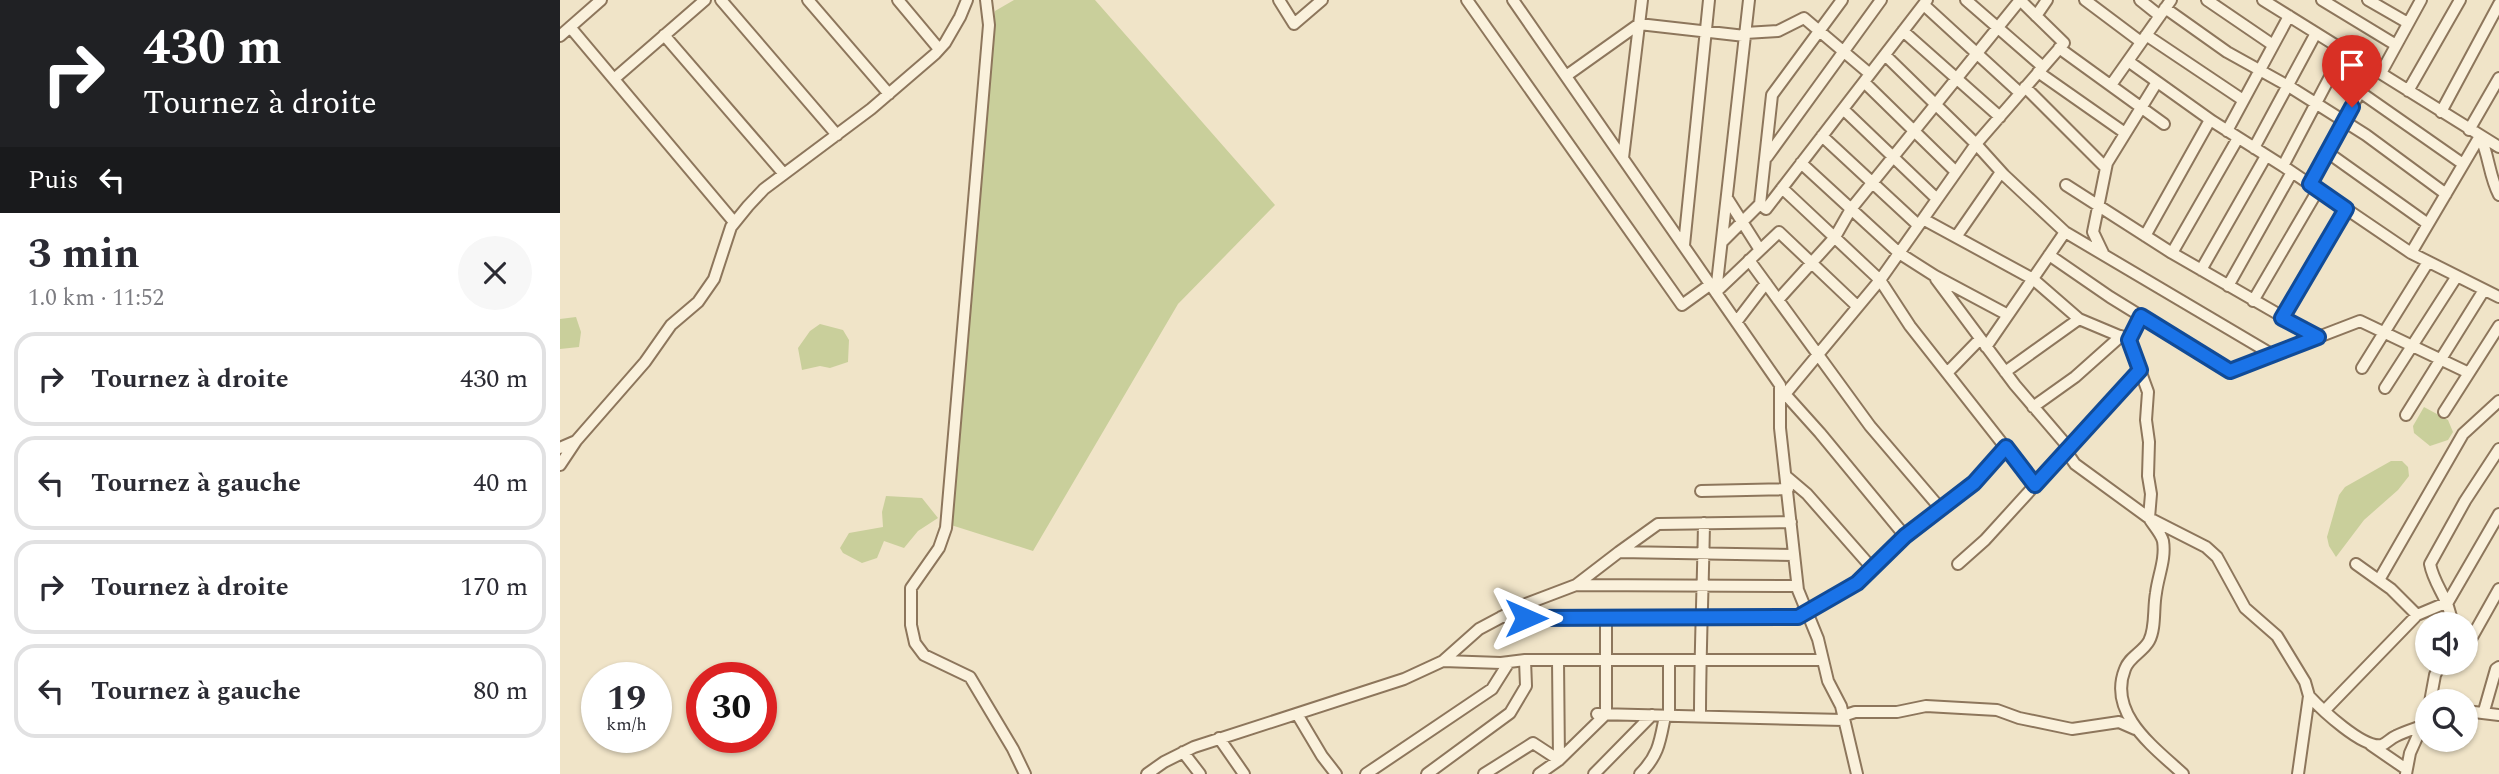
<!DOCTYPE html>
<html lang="fr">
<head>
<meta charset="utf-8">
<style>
	:root { --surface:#fff; --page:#f7f7f7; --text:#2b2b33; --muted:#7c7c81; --line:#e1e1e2 }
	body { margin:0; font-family:Spectral,serif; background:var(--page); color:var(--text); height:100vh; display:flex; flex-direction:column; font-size:26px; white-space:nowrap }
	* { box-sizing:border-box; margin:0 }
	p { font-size:23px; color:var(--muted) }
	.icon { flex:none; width:38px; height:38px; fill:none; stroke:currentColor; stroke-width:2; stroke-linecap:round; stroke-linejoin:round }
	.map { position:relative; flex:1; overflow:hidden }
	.drawer { display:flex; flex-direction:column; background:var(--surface); width:560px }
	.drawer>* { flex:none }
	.guide { background:#202124; color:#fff; overflow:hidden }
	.tools { position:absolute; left:1855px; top:612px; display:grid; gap:14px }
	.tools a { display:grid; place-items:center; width:63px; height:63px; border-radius:50%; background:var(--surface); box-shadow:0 2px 5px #0004; font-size:35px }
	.speed { position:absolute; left:21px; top:662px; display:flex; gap:14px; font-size:35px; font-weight:700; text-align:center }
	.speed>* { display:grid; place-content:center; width:91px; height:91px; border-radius:50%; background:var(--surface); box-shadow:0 2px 5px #0004; line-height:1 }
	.speed small { font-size:18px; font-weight:400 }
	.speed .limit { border:10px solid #d22; background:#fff; color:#111 }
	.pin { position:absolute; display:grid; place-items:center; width:60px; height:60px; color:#fff; margin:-72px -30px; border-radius:50% 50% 50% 0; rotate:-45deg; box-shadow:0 0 7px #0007 }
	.pin .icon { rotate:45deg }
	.me { position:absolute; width:77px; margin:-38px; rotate:90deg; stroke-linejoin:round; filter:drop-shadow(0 0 5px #0008) }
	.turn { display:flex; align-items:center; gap:24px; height:147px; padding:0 28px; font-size:32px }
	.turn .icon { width:91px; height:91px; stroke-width:2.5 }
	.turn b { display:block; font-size:49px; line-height:60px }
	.then { display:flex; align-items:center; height:66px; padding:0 28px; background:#0003; gap:14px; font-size:26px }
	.round { display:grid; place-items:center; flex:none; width:74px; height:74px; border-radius:37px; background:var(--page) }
	.overview { display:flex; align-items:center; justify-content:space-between; height:119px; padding:0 28px }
	h1 { font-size:42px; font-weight:700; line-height:52px }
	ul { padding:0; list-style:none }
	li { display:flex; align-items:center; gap:21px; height:94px; margin:0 14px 10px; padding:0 14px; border:4px solid var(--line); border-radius:21px }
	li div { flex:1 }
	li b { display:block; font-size:26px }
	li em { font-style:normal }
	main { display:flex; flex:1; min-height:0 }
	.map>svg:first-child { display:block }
</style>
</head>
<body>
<main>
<section class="drawer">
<div class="guide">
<div class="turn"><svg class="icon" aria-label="right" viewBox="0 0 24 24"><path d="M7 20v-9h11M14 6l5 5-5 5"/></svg><div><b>430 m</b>Tournez à droite</div></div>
<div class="then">Puis<svg class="icon" aria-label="left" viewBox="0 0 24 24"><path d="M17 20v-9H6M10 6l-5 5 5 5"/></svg></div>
</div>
<div class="overview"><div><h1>3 min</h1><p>1.0 km · 11:52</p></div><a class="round"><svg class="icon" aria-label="close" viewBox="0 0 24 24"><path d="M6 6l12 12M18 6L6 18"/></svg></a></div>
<ul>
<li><svg class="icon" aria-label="right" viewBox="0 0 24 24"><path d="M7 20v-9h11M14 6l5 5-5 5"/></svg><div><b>Tournez à droite</b></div><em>430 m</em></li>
<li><svg class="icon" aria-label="left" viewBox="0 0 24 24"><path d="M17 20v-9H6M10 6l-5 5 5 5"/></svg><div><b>Tournez à gauche</b></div><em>40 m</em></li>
<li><svg class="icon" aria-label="right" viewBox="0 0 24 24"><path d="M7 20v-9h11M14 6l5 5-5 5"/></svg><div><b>Tournez à droite</b></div><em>170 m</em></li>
<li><svg class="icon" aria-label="left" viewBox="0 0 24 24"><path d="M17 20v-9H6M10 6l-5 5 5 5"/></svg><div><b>Tournez à gauche</b></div><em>80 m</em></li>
</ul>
</section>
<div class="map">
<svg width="1939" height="774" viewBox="0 0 1939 774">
	<rect width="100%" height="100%" fill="#f0e4c8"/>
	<!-- green -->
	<path fill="#c9cf9b" d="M454,0H535L715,205L618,304L473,551L391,525L435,11Z
		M16,317L21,332L19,347L0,349V319Z
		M260,324L283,330L289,340L288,362L270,368L260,366L242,370L238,348L250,331Z
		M1864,407L1888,420L1893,432L1888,440L1870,446L1854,433L1853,426Z
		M1831,461H1842L1848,467L1849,476L1838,490L1804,520L1776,557L1769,546L1767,537L1779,495L1785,487Z
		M326,496L362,498L378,518L358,531L344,548L324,541L317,558L302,563L283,553L280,548L289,533L323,527L322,512Z"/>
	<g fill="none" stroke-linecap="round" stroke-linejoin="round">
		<!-- minor casing -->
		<g stroke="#8d765c" stroke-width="14">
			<path id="minor" d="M161,0L277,135
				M248,0L329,94
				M338,0L379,49
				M426,0L429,25L386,528L379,548L351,588V625L355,643L364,655L410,677L453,749L465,774
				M719,0L734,24L762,0
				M907,0L1122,305L1151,284
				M953,0L1220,385V428L1238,590L1258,639L1268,681L1281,706L1297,774
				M1282,0L1212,95L1200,204L1206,209L1367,0
				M1406,0L1483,67
				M1525,0L1581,42
				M1580,0L1600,16
				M1647,0L1713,45
				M1703,0L1939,147
				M1762,0L1836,45
				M1808,0L1848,23
				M1364,5L1460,93
				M1605,8L1667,52L1730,87L1806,135L1886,194
				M1476,16L1487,0
				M10,27L174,222
				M1343,31L1440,117
				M1185,33L1218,31L1244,18L1310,74
				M104,35L224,174
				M1586,35L1683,100
				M0,36L41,0
				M1499,48L1604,124
				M1325,55L1416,144L1444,175L1505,232L1713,355
				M1568,61L1652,121L1723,166L1851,253L1939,297
				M1478,72L1565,133
				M1821,73L1861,0
				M1006,76L1079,24L1185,36
				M54,79L145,0
				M1304,82L1396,172
				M1551,85L1611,0
				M1465,87L1546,168
				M1848,91L1900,0
				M1800,92L1903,164
				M1283,109L1377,199
				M1881,112L1939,4
				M1909,130L1939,78
				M1667,131L1729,16
				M1262,136L1358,225
				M1920,136C1929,155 1929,176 1939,195
				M1694,148L1756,33
				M1767,152L1868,224
				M1207,157L1321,0
				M1063,158L1082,0
				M1241,163L1339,253L1375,276L1448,315
				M1723,166L1784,50
				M1750,184L1813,68
				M1506,185L1612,253L1758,337
				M1222,188L1320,280L1350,326L1475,485
				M1167,198L1200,250
				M1363,219L1473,279L1519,319L1569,340
				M1585,236L1650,120
				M1396,237L1441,172
				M1162,242L1200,204
				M1124,245L1149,0
				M1543,253L1533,232L1547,163L1597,82
				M1612,253L1678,138
				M1851,253L1920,136
				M1489,255L1550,297L1670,371L1800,321L1909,373
				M1189,260L1310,426L1380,508
				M1641,270L1706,156
				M1376,279L1455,385L1509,448
				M1668,286L1732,172
				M1156,292L1189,0
				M1156,292L1219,232L1297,306
				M1218,300L1275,237L1291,209L1460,0
				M1693,301L1758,190
				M1581,316L1569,340L1588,392L1586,420L1589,442L1588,476L1591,494L1589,518C1593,525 1601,533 1603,541C1606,559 1598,576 1596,593C1593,608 1596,628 1589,641C1583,652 1569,657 1565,669C1547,714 1595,748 1623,774
				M1722,318L1786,209
				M1177,321L1206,283
				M1426,347L1505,232
				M1802,368L1868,262
				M1445,372L1519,319
				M1387,373L1420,339
				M1825,388L1897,276
				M1225,394L1260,433L1345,536
				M1221,399L1320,280L1416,144L1504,43L1460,0
				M1473,407L1515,377L1561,336
				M1884,412L1939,326
				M1846,415L1924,290
				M0,448L16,441L85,362L111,325L138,302L154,279L171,227L188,206L204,189L311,109L375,54L385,43L400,17L407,0
				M1506,451L1515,464L1589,518L1646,547L1657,557L1685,608L1717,636L1745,682L1749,696L1738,774
				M0,465L16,441
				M1227,477L1247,494L1312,568
				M1141,491L1228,489
				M1059,552L1098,524L1231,522
				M1398,564L1425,540L1580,370
				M1819,580L1903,434L1939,401
				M1016,585L1059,552L1234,555
				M1857,615L1888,602L1939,514
				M941,617H1238L1297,583L1345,536L1414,483L1446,447
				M1892,625C1891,601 1874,586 1870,564L1905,501L1939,449
				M1906,637H1912L1939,589
				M998,660L999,760
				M1109,660V716
				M883,661L919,629L966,604L1016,585L1237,586
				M1749,696C1761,709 1803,749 1822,745C1827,743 1831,738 1836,736C1846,731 1857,728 1867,724
				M1870,702L1875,675L1881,663
				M1764,711L1857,615L1831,589L1796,564
				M1906,711L1939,715
				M1924,711L1936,669L1939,667
				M737,714L762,756L776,774
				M1037,714L1284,720
				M1140,716C1140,652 1143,588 1144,523
				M1283,716L1295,712H1337L1366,706L1437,710L1459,718L1512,729L1559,722L1575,729
				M659,738L684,774
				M1811,745L1846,769
				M623,752L640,774
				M587,774L604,762L634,747L844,679L883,661L941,663L965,660H1263
				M806,774L932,689L949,662
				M867,774L950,713L966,686L965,660
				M924,774L973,743L999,760
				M979,774L999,760L1046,714V618
				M1034,774L1092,715
				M1080,774C1099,755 1100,741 1105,716
				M1846,774L1850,753L1867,715"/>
		</g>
		<!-- minor -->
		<use href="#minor" stroke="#faf1dc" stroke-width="10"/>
	</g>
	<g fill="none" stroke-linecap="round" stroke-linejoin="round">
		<!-- route casing -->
		<g stroke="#114b97" stroke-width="18">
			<path id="route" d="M966,618L1238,617L1297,583L1345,536L1414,483L1446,447L1475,485L1580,370L1569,340L1581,316L1670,371L1758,337L1722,318L1786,209L1750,184L1792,107"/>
		</g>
		<!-- route -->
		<use href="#route" stroke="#1a73e8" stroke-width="12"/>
	</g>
</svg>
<div class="tools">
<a><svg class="icon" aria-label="sound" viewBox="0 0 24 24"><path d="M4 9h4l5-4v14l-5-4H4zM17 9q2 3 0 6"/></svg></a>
<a><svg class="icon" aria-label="search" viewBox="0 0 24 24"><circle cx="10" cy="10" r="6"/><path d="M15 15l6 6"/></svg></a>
</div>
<div class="speed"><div>19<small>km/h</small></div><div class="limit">30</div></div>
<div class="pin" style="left:1792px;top:107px;background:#d93025"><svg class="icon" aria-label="arrive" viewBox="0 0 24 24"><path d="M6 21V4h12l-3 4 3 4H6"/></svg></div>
<svg class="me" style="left:966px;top:618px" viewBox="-20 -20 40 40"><path d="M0-17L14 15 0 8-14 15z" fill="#1a73e8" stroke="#fff" stroke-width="4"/></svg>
</div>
</main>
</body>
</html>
